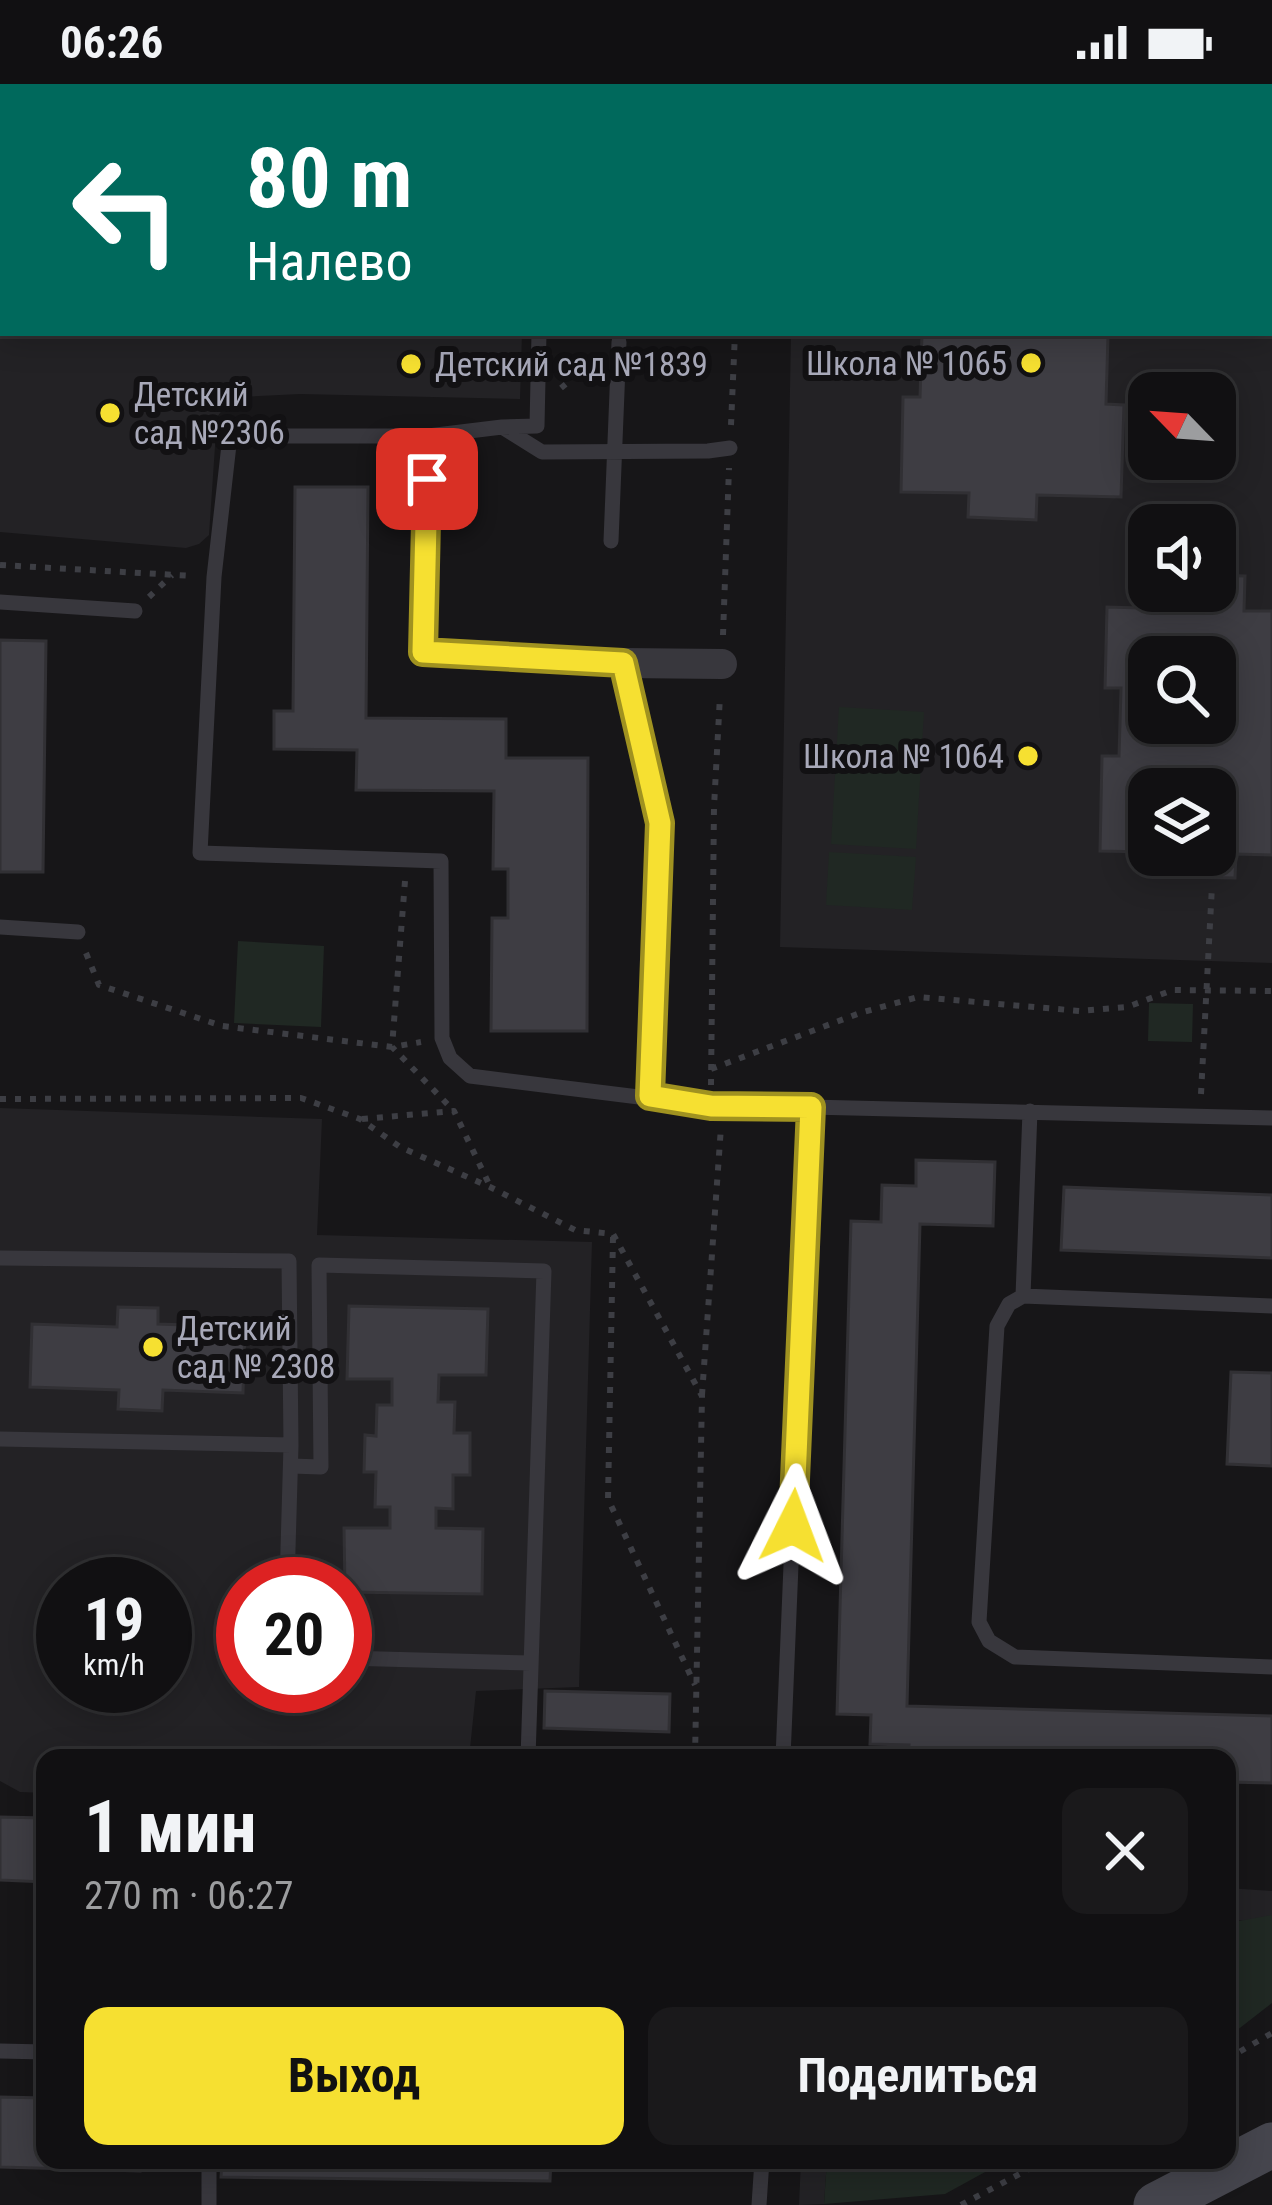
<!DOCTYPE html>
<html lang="ru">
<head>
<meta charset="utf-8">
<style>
	:root { --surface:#111012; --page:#1a191b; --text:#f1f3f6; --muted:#9c9d9f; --line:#303032; --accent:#f6e031 }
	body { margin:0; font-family:"Roboto Condensed",sans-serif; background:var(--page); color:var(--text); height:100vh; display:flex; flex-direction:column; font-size:45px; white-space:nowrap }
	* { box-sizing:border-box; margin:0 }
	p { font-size:39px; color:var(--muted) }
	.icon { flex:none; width:66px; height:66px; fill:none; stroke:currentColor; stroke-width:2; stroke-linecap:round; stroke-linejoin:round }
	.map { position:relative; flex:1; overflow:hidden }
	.panel { position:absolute; left:36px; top:1665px; width:1200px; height:420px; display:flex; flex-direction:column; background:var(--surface); border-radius:24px; box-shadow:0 6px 30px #0003,0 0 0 3px var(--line) }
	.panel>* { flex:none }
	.banner { position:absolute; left:0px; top:0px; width:1272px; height:252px; box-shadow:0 6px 30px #0003,0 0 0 3px var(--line); background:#00695c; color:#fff; overflow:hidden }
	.needle { width:78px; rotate:295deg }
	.buttons { position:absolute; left:1128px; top:288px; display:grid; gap:24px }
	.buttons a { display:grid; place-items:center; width:108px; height:108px; border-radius:24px; background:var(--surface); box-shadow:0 6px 30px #0003,0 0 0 3px var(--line); font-size:60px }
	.speed { position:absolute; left:36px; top:1473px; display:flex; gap:24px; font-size:60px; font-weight:700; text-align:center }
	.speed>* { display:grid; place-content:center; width:156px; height:156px; border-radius:50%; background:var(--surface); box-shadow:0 6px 30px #0003,0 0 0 3px var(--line); line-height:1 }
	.speed small { font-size:30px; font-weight:400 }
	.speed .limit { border:18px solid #d22; background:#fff; color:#111 }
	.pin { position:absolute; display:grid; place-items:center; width:102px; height:102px; color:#fff; margin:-51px; border-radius:24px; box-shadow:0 6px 18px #0006 }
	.me { position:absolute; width:132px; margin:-66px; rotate:3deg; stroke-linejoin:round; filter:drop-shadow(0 0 9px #0008) }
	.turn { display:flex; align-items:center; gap:42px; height:252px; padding:0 48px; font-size:54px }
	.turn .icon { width:156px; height:156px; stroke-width:2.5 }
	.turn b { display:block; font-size:84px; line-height:102px }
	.round { display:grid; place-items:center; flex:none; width:126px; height:126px; border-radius:24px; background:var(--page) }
	.summary { display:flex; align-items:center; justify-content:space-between; height:204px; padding:0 48px }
	h1 { font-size:72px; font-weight:700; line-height:90px }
	.primary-button { display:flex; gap:24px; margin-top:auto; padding:24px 48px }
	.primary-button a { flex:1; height:138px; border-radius:24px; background:var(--accent); color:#111; font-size:48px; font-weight:700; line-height:138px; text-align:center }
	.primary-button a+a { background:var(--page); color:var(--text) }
	.status { display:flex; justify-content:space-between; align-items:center; height:84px; padding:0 60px; background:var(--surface); direction:ltr }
	.status svg { height:33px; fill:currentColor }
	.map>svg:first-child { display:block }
</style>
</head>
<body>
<div class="status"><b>06:26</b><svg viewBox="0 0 49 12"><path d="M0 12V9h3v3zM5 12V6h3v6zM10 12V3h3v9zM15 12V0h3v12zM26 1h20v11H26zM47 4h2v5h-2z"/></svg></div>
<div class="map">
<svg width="1272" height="2121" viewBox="0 0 1272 2121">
	<rect width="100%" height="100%" fill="#171618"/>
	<!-- built -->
	<path fill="#232225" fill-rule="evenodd" d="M0,0H530V3H3V249H522L520,315L300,310L239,313L230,316L217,333L209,451L199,460L186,464L0,448Z
		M1269,39H1272V879L780,863L791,249H1269ZM1149,309H1215V375H1149ZM1149,441H1215V507H1149ZM1149,573H1215V639H1149ZM1149,705H1215V771H1149Z
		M0,1024L322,1035L317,1151L592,1158L579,1603L476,1607L469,1674H45V1709L20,1708L0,1697ZM63,1500H165V1602H63ZM243,1500H345V1602H243Z
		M1227,1804L1272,1807V1833L1248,1837L1227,1836Z
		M801,2076H827L824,2120L799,2121Z"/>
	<!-- green -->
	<path fill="#202823" d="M839,623L924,628L916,765L831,760Z
		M829,768L916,773L912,826L826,821Z
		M238,857L324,862L321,943L234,939Z
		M1149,919L1193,920L1192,958L1148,957Z
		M1272,1831V1919L1227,1954V1836L1239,1837Z
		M827,2076H1007L945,2110L824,2120Z"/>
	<!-- building -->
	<path fill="#3e3d43" stroke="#313034" stroke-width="3" fill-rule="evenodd" d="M341,0H432V3Z
		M922,249H1126V253L1108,252L1106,320L1124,321L1121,413L1037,411L1036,436L968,433L969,409L901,408L903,313H920Z
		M295,403H368L366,634L506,635V674H588L587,947H491L492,834H508V785H493L494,707L356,706L357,666L274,665V627H293Z
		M1215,491L1245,492L1244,527H1272V771L1236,770L1235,794L1167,793L1168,771H1215V705H1149V768L1100,767L1102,672H1119L1121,604H1105L1107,523L1176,525L1177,507H1215ZM1149,573H1215V639H1149Z
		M0,556L46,557L43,788H0Z
		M916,1076L995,1078L993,1142L920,1140L907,1622L1272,1632V1699L1227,1698V1674H908L909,1661L870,1660L871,1631L837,1630L851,1137L881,1138L882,1101L916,1102Z
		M1064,1103L1272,1111V1174L1061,1166Z
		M349,1222L488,1225L486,1291H439L438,1318H455L454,1349H470V1391H453V1425L436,1424V1444L483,1445L482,1510L345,1508L344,1444H390V1423H375L376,1388H364L365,1351L376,1352L377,1321H392V1295H347Z
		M118,1223L158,1224V1240L245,1243L243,1309L163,1306L162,1327L118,1325L119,1306L30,1303L32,1240L117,1243Z
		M1231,1288L1272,1289V1382L1227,1380Z
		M545,1607L670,1610L669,1648L544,1644Z
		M0,1733L45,1734V1798L0,1796Z
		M0,2013L45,2014V2076H140V2087L0,2083Z
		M222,2076H551L550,2097L221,2093Z"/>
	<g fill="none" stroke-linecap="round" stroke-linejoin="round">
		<!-- path -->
		<path stroke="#3d3e44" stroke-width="6" stroke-dasharray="6 9" stroke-linecap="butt" d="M561,304L593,278
			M731,341L735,249
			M0,481L194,492
			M149,513L172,491
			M723,551L729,384
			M405,797L392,963L454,1027
			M86,869L99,901L222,942L392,963L421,958
			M711,985L860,929L918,913L1080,927L1127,923L1173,906L1272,907
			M711,1001L714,723L720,612
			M1201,1010L1212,802
			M0,1015L301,1014L360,1035L400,1063L490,1103L575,1146L613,1150L702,1312L695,1674
			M362,1035L454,1027L489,1100
			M613,1153L608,1415L695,1601
			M702,1311L721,1043
			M1227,1975L1272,1949
			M961,2121L1046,2076"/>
		<!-- lane -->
		<path stroke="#38373d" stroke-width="15" d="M542,3V0
			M757,3V0
			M830,3V0
			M539,249L537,342L502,343L428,352H230L214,493L200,769L441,777L442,954L450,974L470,992L711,1022L810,1023L783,1674
			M502,343L542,368L708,367L730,364
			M428,352L423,568L623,579L660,738L650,1013
			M611,457L619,258
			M0,518L135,527
			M0,843L78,848
			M810,1023L1272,1034
			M1030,1027L1023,1212L1272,1222
			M0,1174L289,1177L291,1361L287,1500
			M1023,1212L1009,1220L997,1242L979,1538L989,1557L1015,1573L1272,1583
			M0,1355L291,1361
			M291,1382L321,1383L319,1181L544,1187L528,1674
			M345,1574L531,1579
			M0,1967L45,1968
			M209,2076V2121
			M759,2121L762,2076"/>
		<!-- street -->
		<path stroke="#38373d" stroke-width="30" d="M623,579L722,580"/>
		<!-- secondary -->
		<path stroke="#45454d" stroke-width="45" d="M1156,2121L1272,2061"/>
	</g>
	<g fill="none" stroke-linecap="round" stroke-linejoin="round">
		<!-- route casing -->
		<g stroke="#a09220" stroke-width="30">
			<path id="route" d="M427,395L423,568L623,579L660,739L650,1012L711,1022L811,1023L793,1442"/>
		</g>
		<!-- route -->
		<use href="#route" stroke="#f6e031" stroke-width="21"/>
	</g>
	<!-- markers -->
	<g fill="#f6e031" stroke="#121113" stroke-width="4.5">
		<circle cx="1031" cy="279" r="12"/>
		<circle cx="411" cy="280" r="12"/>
		<circle cx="110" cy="329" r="12"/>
		<circle cx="1028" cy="672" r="12"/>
		<circle cx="153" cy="1263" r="12"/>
	</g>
	<g text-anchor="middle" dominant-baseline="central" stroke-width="12" stroke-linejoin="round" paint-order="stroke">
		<!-- poi labels -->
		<g font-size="33" fill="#a8a9b9" stroke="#121113" text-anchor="start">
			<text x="1007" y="279" text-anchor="end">Школа № 1065</text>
			<text x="435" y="280">Детский сад №1839</text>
			<text x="134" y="310">Детский<tspan x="134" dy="38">сад №2306</tspan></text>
			<text x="1004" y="672" text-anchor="end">Школа № 1064</text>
			<text x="177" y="1244">Детский<tspan x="177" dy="38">сад № 2308</tspan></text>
		</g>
	</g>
</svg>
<div class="buttons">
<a><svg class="needle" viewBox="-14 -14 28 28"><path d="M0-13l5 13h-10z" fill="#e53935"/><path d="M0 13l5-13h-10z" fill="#9c9d9f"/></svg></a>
<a><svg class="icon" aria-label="sound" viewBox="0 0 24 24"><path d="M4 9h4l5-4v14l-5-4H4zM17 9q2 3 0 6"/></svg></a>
<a><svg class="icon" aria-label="search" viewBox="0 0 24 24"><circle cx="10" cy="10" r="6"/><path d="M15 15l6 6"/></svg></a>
<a><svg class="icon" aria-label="layers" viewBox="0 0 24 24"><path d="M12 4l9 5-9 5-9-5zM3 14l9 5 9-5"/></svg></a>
</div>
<div class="speed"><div>19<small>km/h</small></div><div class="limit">20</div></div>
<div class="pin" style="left:427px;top:395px;background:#d93025"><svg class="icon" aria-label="arrive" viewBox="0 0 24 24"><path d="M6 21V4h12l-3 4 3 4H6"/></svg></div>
<svg class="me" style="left:793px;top:1442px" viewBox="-20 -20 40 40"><path d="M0-17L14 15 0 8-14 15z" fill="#f6e031" stroke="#fff" stroke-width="4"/></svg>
<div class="banner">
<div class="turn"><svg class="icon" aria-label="left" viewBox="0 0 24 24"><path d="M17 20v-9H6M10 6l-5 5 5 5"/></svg><div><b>80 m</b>Налево</div></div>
</div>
<section class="panel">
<div class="summary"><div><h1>1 мин</h1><p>270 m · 06:27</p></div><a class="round"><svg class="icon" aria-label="close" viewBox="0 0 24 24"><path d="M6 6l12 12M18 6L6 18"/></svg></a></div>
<div class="primary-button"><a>Выход</a><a>Поделиться</a></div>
</section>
</div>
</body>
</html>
